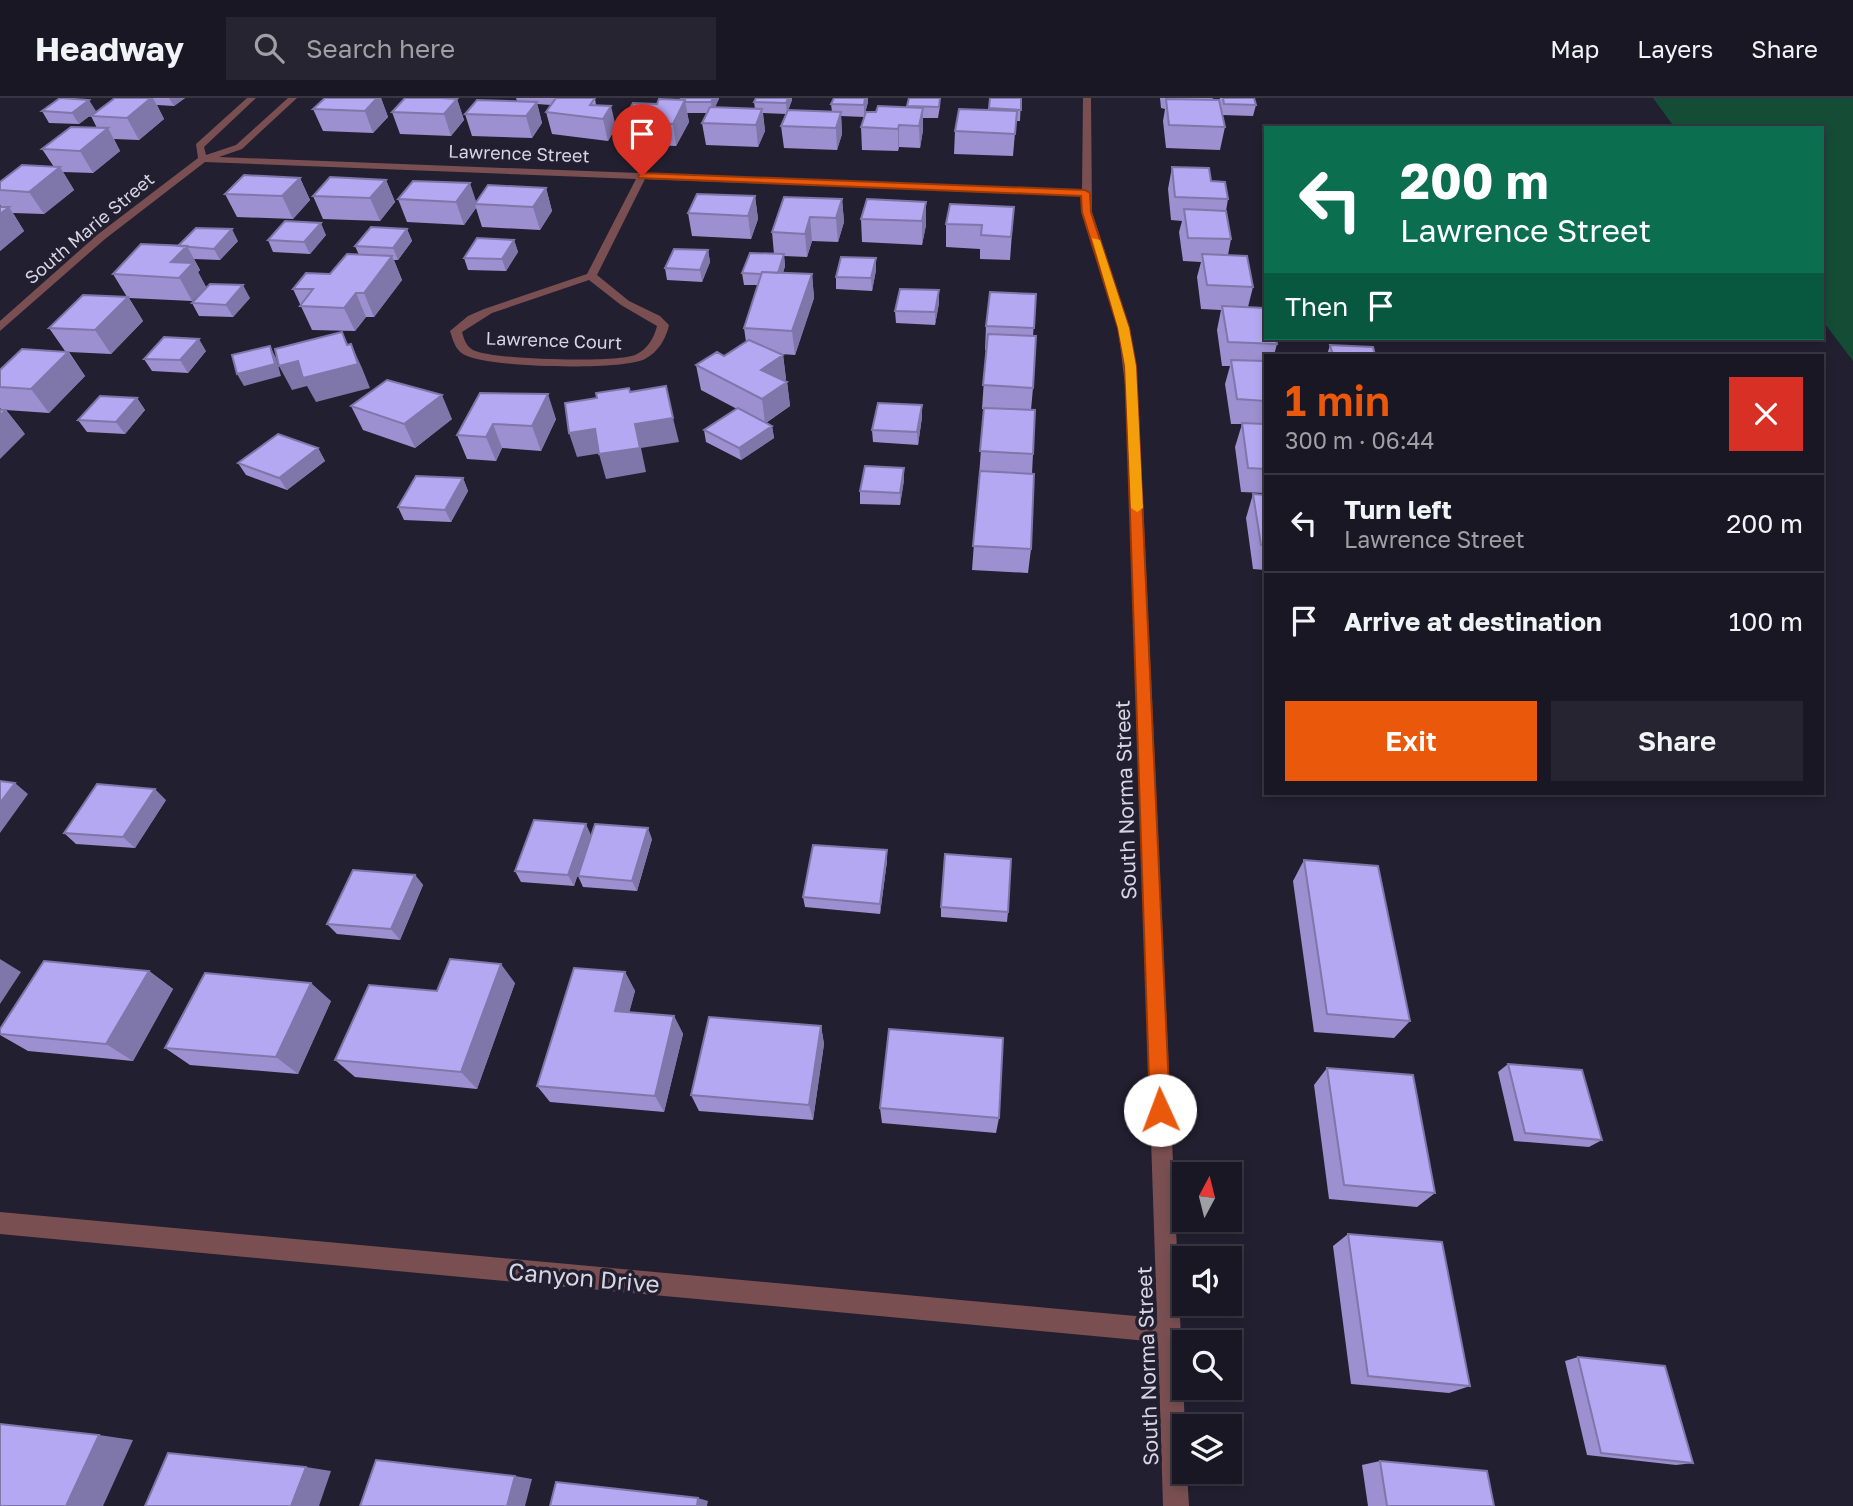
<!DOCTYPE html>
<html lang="en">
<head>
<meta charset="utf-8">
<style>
	:root { --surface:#1a1724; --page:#272431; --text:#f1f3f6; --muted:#9f9fa6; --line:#383641; --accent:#ea580c }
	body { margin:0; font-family:"Golos Text",sans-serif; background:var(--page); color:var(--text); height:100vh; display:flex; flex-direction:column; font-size:26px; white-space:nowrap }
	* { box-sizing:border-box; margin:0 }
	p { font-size:23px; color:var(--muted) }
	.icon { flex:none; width:38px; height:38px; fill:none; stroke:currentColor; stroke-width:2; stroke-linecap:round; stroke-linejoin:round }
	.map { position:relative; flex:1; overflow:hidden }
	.side { position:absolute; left:1264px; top:256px; width:560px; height:441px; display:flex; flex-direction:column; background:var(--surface); border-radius:0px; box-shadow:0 4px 10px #0003,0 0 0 2px var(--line) }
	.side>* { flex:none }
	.guide { position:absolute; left:1264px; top:28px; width:560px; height:214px; border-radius:0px; box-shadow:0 4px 10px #0003,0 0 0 2px var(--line); background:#0b6e4f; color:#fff; overflow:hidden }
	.needle { width:46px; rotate:7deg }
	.buttons { position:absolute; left:1172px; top:1064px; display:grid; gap:14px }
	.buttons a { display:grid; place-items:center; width:70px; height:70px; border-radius:0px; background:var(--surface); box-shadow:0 4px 10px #0003,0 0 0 2px var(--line); font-size:35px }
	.pin { position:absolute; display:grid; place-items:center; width:60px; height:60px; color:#fff; margin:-72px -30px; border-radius:50% 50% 50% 0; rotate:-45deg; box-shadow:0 0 7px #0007 }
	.pin .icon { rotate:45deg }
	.me { position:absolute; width:77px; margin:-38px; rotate:358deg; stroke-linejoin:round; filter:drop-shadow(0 0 5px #0008) }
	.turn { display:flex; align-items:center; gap:24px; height:147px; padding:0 21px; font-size:32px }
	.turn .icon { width:91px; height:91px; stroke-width:2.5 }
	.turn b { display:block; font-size:49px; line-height:60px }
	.then { display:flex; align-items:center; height:66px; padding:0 21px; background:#0003; gap:14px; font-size:26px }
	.round { display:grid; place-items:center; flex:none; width:74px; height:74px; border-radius:0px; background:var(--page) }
	.head { display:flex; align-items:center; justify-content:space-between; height:119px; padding:0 21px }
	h1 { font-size:42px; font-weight:600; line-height:52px; color:var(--accent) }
	.action { display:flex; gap:14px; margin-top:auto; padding:14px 21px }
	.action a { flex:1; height:80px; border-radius:0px; background:var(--accent); color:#fff; font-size:28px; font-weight:600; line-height:80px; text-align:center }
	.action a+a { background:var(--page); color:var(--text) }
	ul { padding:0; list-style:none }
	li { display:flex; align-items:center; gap:21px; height:98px; padding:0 21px; border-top:2px solid var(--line) }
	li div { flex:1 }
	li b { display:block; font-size:26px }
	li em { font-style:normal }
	header { display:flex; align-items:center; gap:42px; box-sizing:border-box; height:98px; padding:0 35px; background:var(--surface); border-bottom:2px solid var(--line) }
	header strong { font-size:33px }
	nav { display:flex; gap:38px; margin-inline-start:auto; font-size:24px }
	.search { width:490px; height:63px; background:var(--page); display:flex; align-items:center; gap:18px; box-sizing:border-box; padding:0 24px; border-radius:0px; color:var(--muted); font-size:26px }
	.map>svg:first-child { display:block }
</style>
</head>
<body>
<header>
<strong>Headway</strong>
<div class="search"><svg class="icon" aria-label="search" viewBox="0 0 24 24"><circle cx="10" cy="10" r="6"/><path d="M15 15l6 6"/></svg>Search here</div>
<nav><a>Map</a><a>Layers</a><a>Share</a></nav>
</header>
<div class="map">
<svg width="1853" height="1408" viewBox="0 0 1853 1408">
	<rect width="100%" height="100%" fill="#221f30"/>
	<!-- green -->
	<path fill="#154c36" d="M1653,0H1853V263L1822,222V30H1675Z"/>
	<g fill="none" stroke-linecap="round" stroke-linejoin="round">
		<!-- minor -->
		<path fill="#7a4f52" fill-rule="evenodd" d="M247,0H256L204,49L206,57L236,47L288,0H297L242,51L219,59L1082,92L1083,0H1091L1092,114L1130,230L1138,295L1185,1328V1374H1187L1189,1408H1163L1158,1244L0,1136V1114L1157,1220L1126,295L1118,230L1082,114V98L645,81L597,177L629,203L660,218L669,227C666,241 658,254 645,261C622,273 484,270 463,256C455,251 453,242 450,233L468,218L484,211L587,176L636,81L205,64L105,141L0,233V223L97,137L198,60L196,46ZM589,182L621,207L657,228C654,240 648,251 635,257C616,265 491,262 473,252C466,248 464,241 462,234L492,215Z"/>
	</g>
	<!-- wall -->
	<path fill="#9c90d0" d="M115,0H185L174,8L157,7L164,21L139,42L114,41L120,53L93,75L63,74L74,92L44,116L13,115L24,133L0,153V109H2L0,107V84L54,69L42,51L97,30L91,18Z
		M325,0H381L388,19L373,35L323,33L313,11Z
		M516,0H595L596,7L616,29L608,43L552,36L546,14L551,7L537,6L542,25L532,40L472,38L465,16L517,3Z
		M681,0H719L715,9L755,11L754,4L792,2L788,12L832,14L831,6L834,0H868V4L864,19L841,18L842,36L837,52L784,50L781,28L786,16L763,15L765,33L758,49L706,47L702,25L707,15H687L689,24L676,48L652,47V45L628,44L623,22L657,6L680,2Z
		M909,0L940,8L938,20H923V32L920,50L899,49L898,53L862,52L861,29L876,14L907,9Z
		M990,0H1021L1020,23H1016L1013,58L954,56L955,33L989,12Z
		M1160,0H1213L1212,2L1219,3L1220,0H1254L1256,7L1253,18L1222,17L1225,29L1220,52L1166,50L1163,23L1165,11L1161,10Z
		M457,1L464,22L451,38L400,36L392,14Z
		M42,13H96L79,26L49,25Z
		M1172,69L1211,83L1228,101L1226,113L1231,141L1228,157L1253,189L1248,209L1277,246L1274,257H1265V395L1241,394L1235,349L1242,326H1231L1225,286L1230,268H1222L1217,232L1221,212L1201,211L1197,179L1201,164L1183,163L1179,134L1182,123L1171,122L1168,91Z
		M300,80L310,102L293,121L237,119L225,96Z
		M386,82L395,104L380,123L323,121L313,98Z
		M546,90L552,113L540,132L482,129L476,110L464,127L407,124L398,101L476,104Z
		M755,98L758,121L751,141L692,138L688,115Z
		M842,101L844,124L838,144L812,143L807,159L784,158L785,168L783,175L812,176L814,200L795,257L781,256L783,257L786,281L784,283L787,284L790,308L766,325L772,328L774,340L741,362L706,344L704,332L737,311L701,292L696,267L724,258L746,244L744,230L758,187H744L742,175L774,156L772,134Z
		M926,104V127L922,147L862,144L861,121Z
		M1014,109L1010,162L980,161V151L946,149V126Z
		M407,131L412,143L398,162H394L402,182L374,219H366L355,233L312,232L293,191L330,176L359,157L355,148Z
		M326,137L310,156L273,154L268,142Z
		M514,142L518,154L506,173L468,172L464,160Z
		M238,143L220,162L194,161L200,172L198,174L206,189L192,203L129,200L143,223L111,256L69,254L85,278L49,315L6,312L25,336L0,310V272L65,253L49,230L127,199L113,176L178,148Z
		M708,152L710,164L702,184L667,182L665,170Z
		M876,160V172L872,193L836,191V179Z
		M1036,196L1033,238V290L1031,312L1033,356L1032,376L1031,451L1028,475L972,472L984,311H982L986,252H985L986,228Z
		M250,200L233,219L199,218L192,205Z
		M939,205L935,227L896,225L895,213Z
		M1330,247L1375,257H1327Z
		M206,253L188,275L152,273L144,261Z
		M480,295L556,321L541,353L502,350L496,363L467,361L457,337Z
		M137,300L145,312L125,336L87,334L78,322Z
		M351,308L452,321L415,350L363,332Z
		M922,319L918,347L873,344L872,332Z
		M318,350L325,363L287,392L246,377L238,365Z
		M463,380L468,393L451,424L404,422L398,409Z
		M904,382L900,407L860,406V393Z
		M1253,396L1265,397V472L1253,471L1246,420Z
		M166,702L135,750L76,746L64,735Z
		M591,737L574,788L521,784L515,773Z
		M652,741L637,793L583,789L578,778Z
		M887,752V763L880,816L805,809L803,799Z
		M1304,762L1410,923L1394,940L1314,934L1293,783Z
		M415,777L423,787L400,842L337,836L327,826Z
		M941,809L1008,814L1007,824L941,819Z
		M149,873L173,891L133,963L28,953L0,937V931Z
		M625,874L635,893L629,914L674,918L683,936L664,1014L550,1004L537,988Z
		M515,885L477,991L355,979L335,962L437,893Z
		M331,903L298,976L190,967L165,950Z
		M821,928L824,946L813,1022L699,1013L691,997Z
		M1508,966L1602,1042L1589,1049L1514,1043L1498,974Z
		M1327,970L1435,1095L1417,1109L1329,1101L1314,987Z
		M880,1010L999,1020L996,1035L882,1025Z
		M1348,1136L1470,1288L1449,1295L1351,1286L1333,1148Z
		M1578,1259L1693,1365L1676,1367L1587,1357L1565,1263Z
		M1380,1363L1494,1408H1368L1362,1367Z"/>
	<!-- shaded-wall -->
	<path fill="#7f76a9" d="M151,0H153L164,21L139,42L127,20Z
		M169,0H185L174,8Z
		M360,0H381L388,19L373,35Z
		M713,0H719V1L712,16L711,4Z
		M788,0H792V2L787,16L786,5Z
		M865,0H868V4L864,19V7Z
		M457,1L464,22L451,38L444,16Z
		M89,2L96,13L79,26L72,15Z
		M685,2L689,24L676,48L673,26Z
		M537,4L542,25L532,40L526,18Z
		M611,8L616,29L608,43L603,21Z
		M923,10V32L920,50L919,28Z
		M762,11L765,33L758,49L756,27Z
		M841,14L842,36L837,52L836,30Z
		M899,27V49L898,53V31Z
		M108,30L120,53L93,75L80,53Z
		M60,69L74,92L44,116L29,94Z
		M300,80L310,102L293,121L282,98Z
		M386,82L395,104L380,123L370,100Z
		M470,85L477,106H475L476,110L464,127L456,104Z
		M546,90L552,113L540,132L533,109Z
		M755,98L758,121L751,141L748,118Z
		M842,101L844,124L838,144L836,120Z
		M926,104V127L922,147V123Z
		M9,109L24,133L0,153V116Z
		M810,119L812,143L807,159L805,136Z
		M321,125L326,137L310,156L304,144Z
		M232,131L238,143L220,162L214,151Z
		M407,131L412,143L398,162L393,150Z
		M514,142L518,154L506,173L502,161Z
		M187,148L200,172L198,174L206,189L192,203L171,164Z
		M708,152L710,164L702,184L700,172Z
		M784,156L785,168L779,188L777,176Z
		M392,158L402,182L374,219L364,195Z
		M876,160V172L872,193L871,180Z
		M812,176L814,200L795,257L792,233Z
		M243,187L250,200L233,219L226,207Z
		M939,192V205L935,227V214Z
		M356,195L366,219L355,233L344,210Z
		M128,199L143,223L111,256L95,232Z
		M342,234L353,258L351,246L362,270L370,290L316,304L307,288L292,292L279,268L298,263L347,247Z
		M199,241L206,253L188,275L180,262Z
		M270,248L276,260L281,278L244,288L237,276Z
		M68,254L85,278L49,315L31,291Z
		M783,257L786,281L764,296L761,272Z
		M787,284L790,308L765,325L762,301Z
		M548,296L556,321L541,353L532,328Z
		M442,297L452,321L415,350L404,326Z
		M137,300L145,312L125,336L116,324Z
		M922,307V319L918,347L917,334Z
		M6,312L25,336L0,361V317Z
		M673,320L679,344L641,350L646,374L606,381L599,356L635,326Z
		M493,326L502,350L496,363L486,339Z
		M772,328L774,340L741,362L739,350Z
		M595,331L602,355L577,359L569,335Z
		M318,350L325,363L287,392L279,380Z
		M904,370V382L900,407V395Z
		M463,380L468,393L451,424L445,412Z
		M15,685L28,696L0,735V705Z
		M155,691L166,702L135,750L123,739Z
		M586,726L591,737L574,788L568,777Z
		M648,730L652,741L637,793L632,783Z
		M887,752V763L880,816V806Z
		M415,777L423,787L400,842L391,831Z
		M0,861L21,874L0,906Z
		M501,866L515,885L477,991L461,974Z
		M149,873L173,891L133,963L106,946Z
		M625,874L635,893L625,931L615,913Z
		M311,885L331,903L298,976L276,959Z
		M674,918L683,936L664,1014L655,998Z
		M821,928L824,946L813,1022L809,1007Z
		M99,1337L133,1342L103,1408H66Z
		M306,1369L331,1373L319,1408H291Z
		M515,1378L532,1381L525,1408H507Z
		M698,1400L708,1403L707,1408H697Z"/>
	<!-- building -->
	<path fill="#b5a8f2" stroke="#7f76a9" stroke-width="2" d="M60,0L89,2L72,15L42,13Z
		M115,0H151L127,20L91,18Z
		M325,0H377L365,13L313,11Z
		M405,0H440L457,1L444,16L392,14Z
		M556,0H595L590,7L611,8L603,21L546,14Z
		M681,0H713L711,4H685V2H680Z
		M756,0H788L786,5L754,4Z
		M834,0H865L864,7L831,6Z
		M909,0H940L939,9L907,8Z
		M990,0H1021V12L989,10Z
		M1223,0H1254L1256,7L1224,6Z
		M659,1L685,2L673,26L648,25L650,23L623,22L633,5L657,6Z
		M1166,1L1219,2L1225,29L1169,27Z
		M477,2L537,4L526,18L465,16Z
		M878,8L923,10L919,28L899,27L898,31L861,29L866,14H876Z
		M710,9L762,11L756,27L702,25Z
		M959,11L1017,13L1015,36L955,33Z
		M788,12L841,14L836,30L781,28Z
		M71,29L108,30L80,53L42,51Z
		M22,67L60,69L29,94L0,92V84Z
		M1172,69L1209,70L1211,83L1225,84L1228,101L1175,99Z
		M244,77L300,80L282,98L225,96Z
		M330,79L386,82L370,100L313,98Z
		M413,83L470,85L456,104L398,101Z
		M488,87L546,90L533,109L475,106Z
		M697,96L755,98L748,118L688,115Z
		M784,99L842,101L836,120L810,119L805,136L772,134Z
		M867,101L926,104L922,123L861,121Z
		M950,106L1014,109L1011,139L981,137L982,127L946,126Z
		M0,109H9L0,116Z
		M1184,111L1226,113L1231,141L1188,140Z
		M285,123L321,125L304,144L268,142Z
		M371,129L407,131L393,150L355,148Z
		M196,130L232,131L214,151L178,148Z
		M477,140L514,142L502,161L464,160Z
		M141,146L187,148L171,164L193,165L179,180L113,176Z
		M674,151L708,152L700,172L665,170Z
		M750,155L784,156L778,175L762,174L761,176L742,175Z
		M347,156L392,158L364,195H356L344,210L300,208L313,191H293L306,175L330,176Z
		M1202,156L1247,158L1253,189L1207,187Z
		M841,159L876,160L871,180L836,179Z
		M762,174L812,176L792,233L744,230Z
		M210,186L243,187L226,207L192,205Z
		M900,191L939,192L935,214L895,213Z
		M990,194L1036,196L1034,230L986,228Z
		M83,197L128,199L95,232L49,230Z
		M1222,208L1265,210V240H1276L1277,246L1228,244Z
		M342,234L347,247L351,246L358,266L303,280L298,263L279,268L275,251Z
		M988,236L1036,238L1033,290L983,287Z
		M164,239L199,241L180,262L144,261Z
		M749,242L783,257L761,272L787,284L762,301L696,267L717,254L724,258Z
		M1330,247L1373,249L1375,257H1333Z
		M270,248L275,266L237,276L232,257Z
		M22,251L68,254L31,291L0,289V272Z
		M1231,262L1265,263V303L1237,301Z
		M387,282L442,297L404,326L351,308Z
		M666,288L673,320L635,326L640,350L599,356L595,331L569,335L565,305L597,300L596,295L629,290L630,294Z
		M480,295L548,296L532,328L493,326L486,339L457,337Z
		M100,298L137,300L116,324L78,322Z
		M878,305L922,307L917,334L872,332Z
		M738,310L772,328L739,350L704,332Z
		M984,310L1035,312L1033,356L980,353Z
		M0,312H6L0,317Z
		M1242,325L1265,326V371L1248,370Z
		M278,336L318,350L279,380L238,365Z
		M865,368L904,370L900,395L860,393Z
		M980,373L1034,376L1031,451L973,448Z
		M416,378L463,380L445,412L398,409Z
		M1253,396L1265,397V447H1261Z
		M0,683L15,685L0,705Z
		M97,686L155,691L123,739L64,735Z
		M534,722L586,726L568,777L515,773Z
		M595,726L648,730L632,783L578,778Z
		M813,747L887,752L880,806L803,799Z
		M945,756L1011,761L1008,814L941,809Z
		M1304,762L1378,768L1410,923L1327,916Z
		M353,772L415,777L391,831L327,826Z
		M450,861L501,866L461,974L335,962L369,887L437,893Z
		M44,863L149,873L106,946L0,936V931Z
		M574,870L625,874L615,913L674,918L655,998L537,988Z
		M205,875L311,885L276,959L165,950Z
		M709,919L821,928L809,1007L691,997Z
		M889,931L1003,940L999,1020L880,1010Z
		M1508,966L1582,972L1602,1042L1525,1035Z
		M1327,970L1413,977L1435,1095L1344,1087Z
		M1348,1136L1442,1144L1470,1288L1368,1278Z
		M1578,1259L1665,1268L1693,1365L1601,1355Z
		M0,1326L99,1337L66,1408H0Z
		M168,1355L306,1369L291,1408H145Z
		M376,1362L515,1378L507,1408H360Z
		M1380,1363L1487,1373L1494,1408H1387Z
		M556,1384L698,1400L697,1408H550Z"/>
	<!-- route -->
	<path fill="#ea580c" stroke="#983908" stroke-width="2" d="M642,75L1085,92L1090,95L1091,114L1129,230L1136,268L1170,1012L1167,1019L1160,1022L1153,1019L1150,1012L1125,268L1118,230L1082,114L1081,98L639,80L638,78Z"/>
	<!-- slow -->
	<path fill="#f59e0b" d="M1092,140L1100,142L1129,230L1136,268L1143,410L1137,414L1131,410L1125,268L1118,230Z"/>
	<g text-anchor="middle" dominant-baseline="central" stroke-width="7" stroke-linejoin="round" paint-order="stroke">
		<!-- far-street labels -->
		<g font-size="18" fill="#d6d5e1" stroke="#221f30">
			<text transform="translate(519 55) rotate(2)">Lawrence Street</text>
			<text transform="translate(89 130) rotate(-40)">South Marie Street</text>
			<text transform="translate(554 242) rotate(2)">Lawrence Court</text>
		</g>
		<!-- street labels -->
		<g font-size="21" fill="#d6d5e1" stroke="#221f30">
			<text transform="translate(1125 702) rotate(-92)">South Norma Street</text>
			<text transform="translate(1147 1268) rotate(-92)">South Norma Street</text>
		</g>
		<!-- near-street labels -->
		<g font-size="24" fill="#d6d5e1" stroke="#221f30">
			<text transform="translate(584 1179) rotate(5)">Canyon Drive</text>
		</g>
	</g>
</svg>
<div class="buttons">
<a><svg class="needle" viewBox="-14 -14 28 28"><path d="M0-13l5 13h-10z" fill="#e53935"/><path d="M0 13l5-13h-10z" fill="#9f9fa6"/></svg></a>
<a><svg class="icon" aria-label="sound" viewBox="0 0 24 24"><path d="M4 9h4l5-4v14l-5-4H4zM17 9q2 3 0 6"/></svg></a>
<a><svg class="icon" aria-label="search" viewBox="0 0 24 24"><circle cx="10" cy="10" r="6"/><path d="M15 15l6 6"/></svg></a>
<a><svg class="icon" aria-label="layers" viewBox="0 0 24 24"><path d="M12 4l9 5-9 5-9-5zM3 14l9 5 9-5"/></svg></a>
</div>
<div class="pin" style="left:642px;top:78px;background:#d93025"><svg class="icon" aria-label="arrive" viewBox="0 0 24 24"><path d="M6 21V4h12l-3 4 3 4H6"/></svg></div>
<svg class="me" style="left:1160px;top:1012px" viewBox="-20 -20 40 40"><circle r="19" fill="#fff"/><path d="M0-13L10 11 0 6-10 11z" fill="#ea580c"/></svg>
<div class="guide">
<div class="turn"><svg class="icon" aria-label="left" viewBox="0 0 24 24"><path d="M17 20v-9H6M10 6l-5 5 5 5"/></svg><div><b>200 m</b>Lawrence Street</div></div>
<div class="then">Then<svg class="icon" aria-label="arrive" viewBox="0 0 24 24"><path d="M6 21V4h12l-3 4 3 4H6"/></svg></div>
</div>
<section class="side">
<div class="head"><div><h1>1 min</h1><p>300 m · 06:44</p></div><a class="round" style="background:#d93025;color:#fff"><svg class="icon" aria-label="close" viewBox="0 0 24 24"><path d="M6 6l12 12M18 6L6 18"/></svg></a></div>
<ul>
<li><svg class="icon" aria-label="left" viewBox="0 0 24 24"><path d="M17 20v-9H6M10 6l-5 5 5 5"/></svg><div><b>Turn left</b><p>Lawrence Street</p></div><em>200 m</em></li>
<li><svg class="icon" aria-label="arrive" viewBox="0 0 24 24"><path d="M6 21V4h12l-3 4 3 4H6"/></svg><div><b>Arrive at destination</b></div><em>100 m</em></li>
</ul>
<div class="action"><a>Exit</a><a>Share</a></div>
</section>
</div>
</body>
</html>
